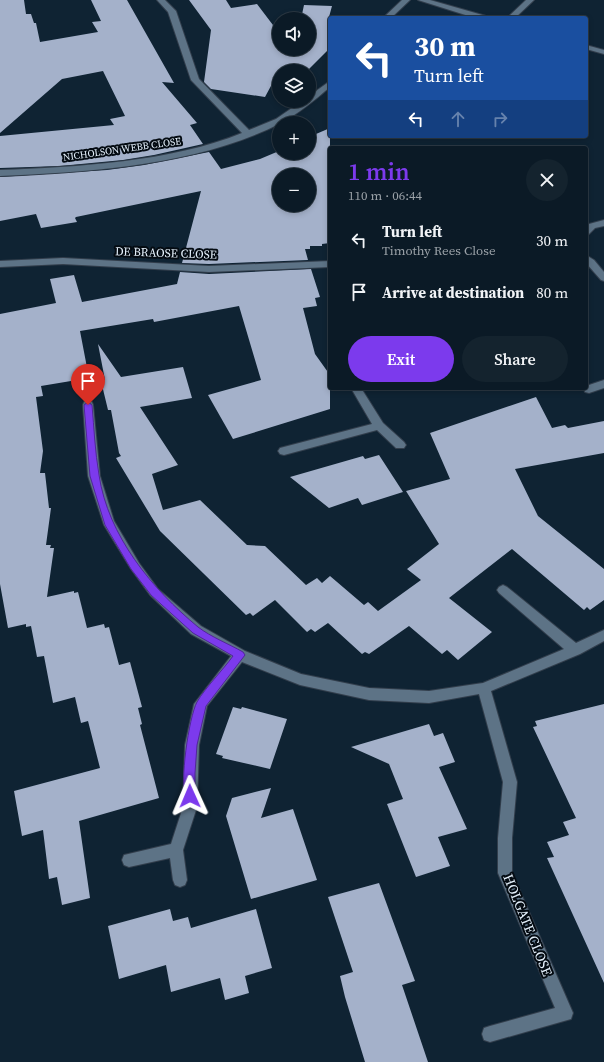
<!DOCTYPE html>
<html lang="en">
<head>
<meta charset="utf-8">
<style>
	:root { --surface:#0b1a26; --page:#14232e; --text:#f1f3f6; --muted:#9aa1a7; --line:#2b3843; --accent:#7c3aed }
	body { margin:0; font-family:"Source Serif 4",serif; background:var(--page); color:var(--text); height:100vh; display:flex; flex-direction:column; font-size:15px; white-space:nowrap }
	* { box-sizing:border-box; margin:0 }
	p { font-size:13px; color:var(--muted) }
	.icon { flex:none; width:22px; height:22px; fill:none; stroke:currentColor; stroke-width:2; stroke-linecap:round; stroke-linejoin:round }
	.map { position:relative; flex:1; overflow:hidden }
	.details { position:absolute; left:328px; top:146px; width:260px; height:244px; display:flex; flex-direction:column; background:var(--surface); border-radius:4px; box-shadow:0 2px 6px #0003,0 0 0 1px var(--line) }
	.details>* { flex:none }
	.top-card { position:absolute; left:328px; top:16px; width:260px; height:122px; border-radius:4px; box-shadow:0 2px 6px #0003,0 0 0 1px var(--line); background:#1a4fa0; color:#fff; overflow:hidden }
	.fabs { position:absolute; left:272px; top:12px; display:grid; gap:8px }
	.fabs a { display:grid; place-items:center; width:44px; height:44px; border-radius:50%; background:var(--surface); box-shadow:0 2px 6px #0003,0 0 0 1px var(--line); font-size:20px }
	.pin { position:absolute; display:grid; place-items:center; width:34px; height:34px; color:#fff; margin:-41px -17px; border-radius:50% 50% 50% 0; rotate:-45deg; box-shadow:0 0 4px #0007 }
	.pin .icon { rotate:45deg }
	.me { position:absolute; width:44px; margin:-22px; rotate:359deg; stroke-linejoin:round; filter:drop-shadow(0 0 3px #0008) }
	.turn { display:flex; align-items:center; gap:14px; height:84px; padding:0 20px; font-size:18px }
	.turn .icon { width:52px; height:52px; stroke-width:2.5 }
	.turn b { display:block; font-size:28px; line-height:34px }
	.lanes { display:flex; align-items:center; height:38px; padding:0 20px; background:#0003; justify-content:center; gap:20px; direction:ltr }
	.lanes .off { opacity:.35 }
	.round { display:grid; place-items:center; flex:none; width:42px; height:42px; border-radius:21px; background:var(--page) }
	.summary { display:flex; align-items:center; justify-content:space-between; height:68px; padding:0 20px }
	h1 { font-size:24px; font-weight:600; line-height:30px; color:var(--accent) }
	.action { display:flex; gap:8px; margin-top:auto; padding:8px 20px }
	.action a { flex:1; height:46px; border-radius:24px; background:var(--accent); color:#fff; font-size:16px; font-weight:600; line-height:46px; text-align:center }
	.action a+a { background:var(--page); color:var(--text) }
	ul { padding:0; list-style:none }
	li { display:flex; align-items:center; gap:12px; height:52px; padding:0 20px }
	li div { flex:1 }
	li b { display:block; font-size:15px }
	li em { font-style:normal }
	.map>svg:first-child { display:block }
</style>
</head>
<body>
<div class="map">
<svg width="604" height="1062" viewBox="0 0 604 1062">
	<rect width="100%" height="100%" fill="#0f2333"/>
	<!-- building -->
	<path fill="#a4b1ca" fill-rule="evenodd" d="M0,0H24L26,14H31L34,23H36L40,42L98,32L92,22L101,21L91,0H127L174,83L162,82L197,123L190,125L203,144L154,155L123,160L60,166L0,168V136L114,125L110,119L125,116L103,71L62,79L0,133Z
		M189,0H226L231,8L257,4L279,33V49H291L295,55L296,49H309V19H301L304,5L332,6L329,17L336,18H330V48L307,71H279L265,97L211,89L204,82L211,30Z
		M330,128V243L322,244V246H310V249H305L308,260L209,264L182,263L201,191L76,217L75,218L77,222L41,228L36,214L0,221V177L107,170L144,165L209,152L221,169L260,159L279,151V153H309V137ZM279,175H309V205H279Z
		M311,269L320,297L315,298L317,306L303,308L315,354L330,375V409L233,439L208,395L261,380L239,306L154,322L153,319L80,331L89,378L41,386L43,396L36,397L43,451L40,473H45L49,508H51L46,545H51L50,548H54L47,597L74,591V593L78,592L87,628L104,624L105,628L109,627L119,665L130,662L142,707L138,708L142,724L140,725L159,798L79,821L90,898L62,905L57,877L49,879L43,830L22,836L14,791L100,768L88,721L81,723L75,697L53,703L44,656L37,657L31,626L26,627V624L8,628L0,584V314L56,303L50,279L74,275L82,302L177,284L180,272L209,274Z
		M98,344L121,377L183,367L192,398L140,407L178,465L152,474L163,510L200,500L247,545L265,546L306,585L317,578L322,583L330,576L364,605L368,602L378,611L421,580L407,569L439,544L406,491L450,479L430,433L536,397L552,428L565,425L568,428L604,421V453L515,469L538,516L604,569V600L590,610L587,607L584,610L512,549L449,598L492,632L458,660L447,650L442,654L409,626L369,654L365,652L362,654L328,623L315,632L311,629L307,632L275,600L253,616L250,613L246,615L160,531L116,458L121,456L119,453L111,410H108L101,381L105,380Z
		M379,455L403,492L362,505L358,498L329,508L290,477L363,456L365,459Z
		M604,704V983L547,858L554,857L547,842L569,835L563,822L576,818L533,727L537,726L535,721Z
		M233,707L241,709L242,707L287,719L270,769L222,758L223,756L216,754Z
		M429,724L434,736L443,733L455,762L439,767L467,829L438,837L450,866L416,877L387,804L403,799L389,764L351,747Z
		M271,788L261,818L293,809L317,880L251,899L226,816L232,798Z
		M379,883L415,981L402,985L428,1062H365L345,997L340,976L353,972L328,897Z
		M170,909L173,921L188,917L191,928L256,909L272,968L245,976L249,993L225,1000L220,978L171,992L166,965L119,979L108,926Z"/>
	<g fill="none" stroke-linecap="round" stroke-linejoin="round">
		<!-- minor casing -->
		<g stroke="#323e4c" stroke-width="2">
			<path id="minor" d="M157,0H165L176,11L199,79L249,130L276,119L302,101H309V96L330,81V87C315,100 299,113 281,123C199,165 91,172 0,176V170C77,167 171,162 242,133L191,80L168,12Z
				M402,0H410L391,18H383Z
				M418,0H430L486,16L487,18H475Z
				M526,0H534L515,18H507Z
				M586,45L604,50V54L586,49Z
				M604,220V226L595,228L589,234L586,235V227L589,224Z
				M586,255L594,260L604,272V281L601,280L586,263Z
				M63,258L209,266L330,261V267L209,272L63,264L0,267V261Z
				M604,380V388L589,393L585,392L584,389L586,386Z
				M351,388H361L383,423L404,442L406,445L404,448H396L377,430L284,455L280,454L278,451L280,448L372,424Z
				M88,401L92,402L93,405L100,476L114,521L139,563L158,589L201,626L245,651L301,674L369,688L429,691L483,683L564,649L499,593L497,590L499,587L503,585L507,587L576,643L604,630V641L580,654L491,691L517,782L512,838V873L573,1013L571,1019L490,1042L484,1040L482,1034L484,1028L490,1026L555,1008L498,873V838L503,782L479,694L429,703L369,700L300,685L242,662L207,706L199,745L197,807L183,850L187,880L185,885L180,887L175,885L173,880L170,858L129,867L124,865L122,860L124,855L171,844L183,807L185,745L194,704L231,656L191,634L150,595L131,569L104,525L88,476L83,405L84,402Z"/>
		</g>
		<!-- minor -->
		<use href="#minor" fill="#5d7386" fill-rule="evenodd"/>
	</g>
	<!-- route -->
	<path fill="#7c3aed" stroke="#51269a" d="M88,402L92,405C94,428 95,452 99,475C108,536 152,589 198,627C211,637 229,644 243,652L245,655L206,706L197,745L195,773V796L194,799L190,800L186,799C179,784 189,717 197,702C205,688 223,670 233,656L193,633L151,595L131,569L105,525L90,476L84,405Z"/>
	<g text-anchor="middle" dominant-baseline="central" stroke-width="4" stroke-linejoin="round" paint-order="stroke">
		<!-- far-street labels -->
		<g font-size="10" fill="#e4f0fb" stroke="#040b12">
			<text transform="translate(122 149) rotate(-8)">NICHOLSON WEBB CLOSE</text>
		</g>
		<!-- street labels -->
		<g font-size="12" fill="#e4f0fb" stroke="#040b12">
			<text transform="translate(166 253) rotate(2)">DE BRAOSE CLOSE</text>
		</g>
		<!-- near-street labels -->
		<g font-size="14" fill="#e4f0fb" stroke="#040b12">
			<text transform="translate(528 925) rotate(68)">HOLGATE CLOSE</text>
		</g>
	</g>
</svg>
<div class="fabs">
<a><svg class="icon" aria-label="sound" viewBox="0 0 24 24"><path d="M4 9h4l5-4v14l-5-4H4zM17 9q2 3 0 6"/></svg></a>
<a><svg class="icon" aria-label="layers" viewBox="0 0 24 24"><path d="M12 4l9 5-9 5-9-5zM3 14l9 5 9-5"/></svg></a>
<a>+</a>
<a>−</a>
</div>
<div class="pin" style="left:88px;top:405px;background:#d93025"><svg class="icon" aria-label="arrive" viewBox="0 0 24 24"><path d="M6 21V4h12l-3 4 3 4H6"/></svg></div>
<svg class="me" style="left:190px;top:796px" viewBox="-20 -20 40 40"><path d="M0-17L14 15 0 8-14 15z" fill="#7c3aed" stroke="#fff" stroke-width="4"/></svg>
<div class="top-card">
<div class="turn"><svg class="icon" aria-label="left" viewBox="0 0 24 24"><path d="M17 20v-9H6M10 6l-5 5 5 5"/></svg><div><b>30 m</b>Turn left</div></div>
<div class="lanes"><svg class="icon" aria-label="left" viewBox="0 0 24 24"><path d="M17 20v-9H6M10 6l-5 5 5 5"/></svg><svg class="icon off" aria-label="ahead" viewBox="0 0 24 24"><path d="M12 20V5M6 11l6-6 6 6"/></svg><svg class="icon off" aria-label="right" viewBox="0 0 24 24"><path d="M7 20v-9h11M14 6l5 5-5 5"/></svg></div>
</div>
<section class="details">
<div class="summary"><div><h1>1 min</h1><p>110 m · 06:44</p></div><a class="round"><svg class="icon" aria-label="close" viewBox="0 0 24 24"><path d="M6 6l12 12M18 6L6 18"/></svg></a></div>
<ul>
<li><svg class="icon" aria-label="left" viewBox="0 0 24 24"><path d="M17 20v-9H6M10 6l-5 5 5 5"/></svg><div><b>Turn left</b><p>Timothy Rees Close</p></div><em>30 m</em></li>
<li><svg class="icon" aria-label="arrive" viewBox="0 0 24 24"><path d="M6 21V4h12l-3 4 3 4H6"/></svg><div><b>Arrive at destination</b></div><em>80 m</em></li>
</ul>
<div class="action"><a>Exit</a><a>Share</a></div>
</section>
</div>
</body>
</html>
